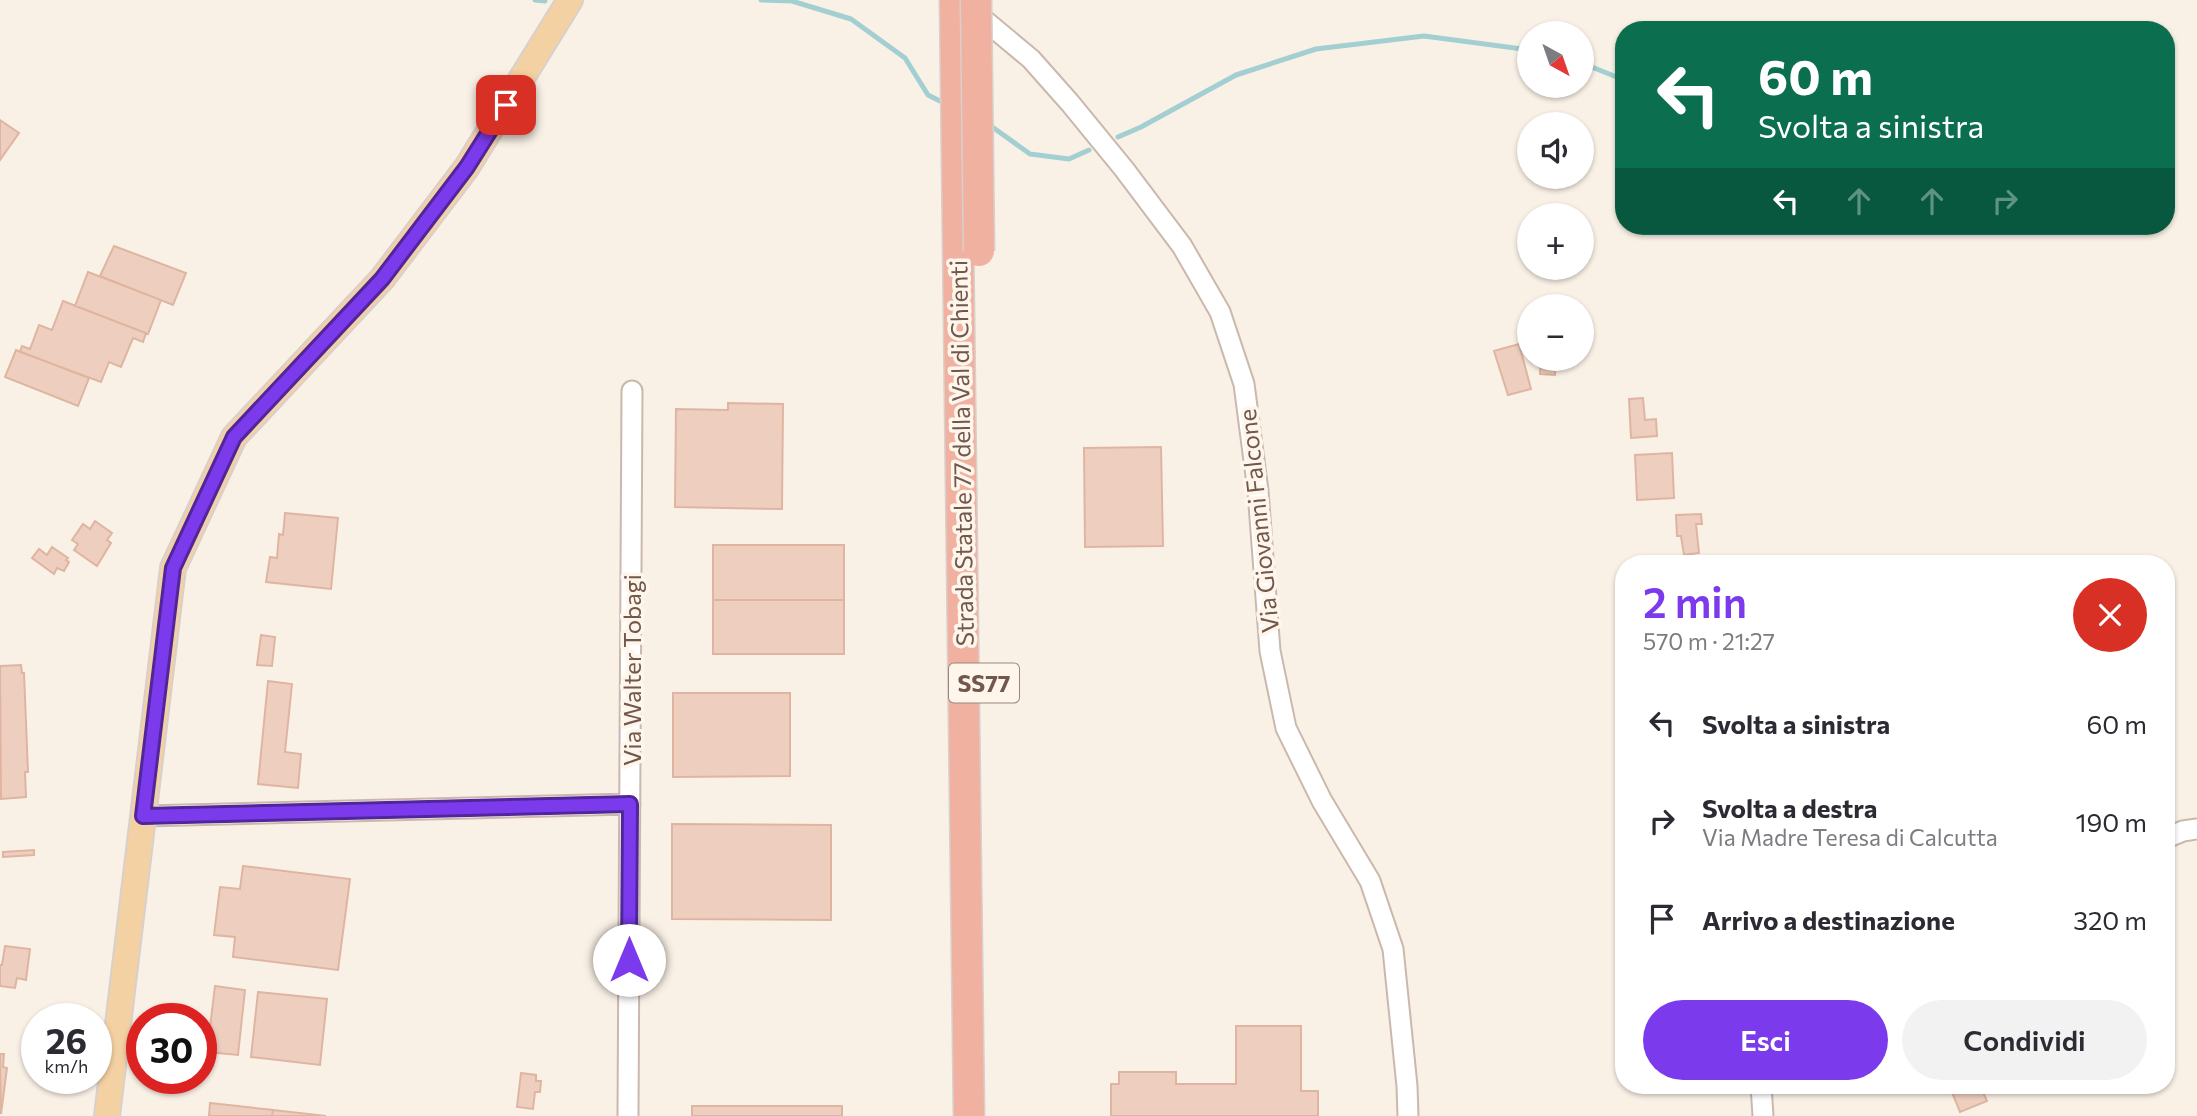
<!DOCTYPE html>
<html lang="it">
<head>
<meta charset="utf-8">
<style>
	:root { --surface:#fff; --page:#f2f2f3; --text:#2b2b33; --muted:#7c7c81; --accent:#7c3aed }
	body { margin:0; font-family:Commissioner,sans-serif; background:var(--page); color:var(--text); height:100vh; display:flex; flex-direction:column; font-size:26px; white-space:nowrap }
	* { box-sizing:border-box; margin:0 }
	p { font-size:23px; color:var(--muted) }
	.icon { flex:none; width:38px; height:38px; fill:none; stroke:currentColor; stroke-width:2; stroke-linecap:round; stroke-linejoin:round }
	.map { position:relative; flex:1; overflow:hidden }
	.panel { position:absolute; left:1615px; top:555px; width:560px; height:539px; display:flex; flex-direction:column; background:var(--surface); border-radius:28px; box-shadow:0 2px 5px #0004 }
	.panel>* { flex:none }
	.guide { position:absolute; left:1615px; top:21px; width:560px; height:214px; border-radius:28px; box-shadow:0 2px 5px #0004; background:#0b6e4f; color:#fff; overflow:hidden }
	.needle { width:46px; rotate:140deg }
	.tools { position:absolute; left:1517px; top:21px; display:grid; gap:14px }
	.tools a { display:grid; place-items:center; width:77px; height:77px; border-radius:50%; background:var(--surface); box-shadow:0 2px 5px #0004; font-size:35px }
	.speed { position:absolute; left:21px; top:1003px; display:flex; gap:14px; font-size:35px; font-weight:700; text-align:center }
	.speed>* { display:grid; place-content:center; width:91px; height:91px; border-radius:50%; background:var(--surface); box-shadow:0 2px 5px #0004; line-height:1 }
	.speed small { font-size:18px; font-weight:400 }
	.speed .limit { border:10px solid #d22; background:#fff; color:#111 }
	.pin { position:absolute; display:grid; place-items:center; width:60px; height:60px; color:#fff; margin:-30px; border-radius:14px; box-shadow:0 4px 10px #0006 }
	.me { position:absolute; width:77px; margin:-38px; rotate:0deg; stroke-linejoin:round; filter:drop-shadow(0 0 5px #0008) }
	.turn { display:flex; align-items:center; gap:24px; height:147px; padding:0 28px; font-size:32px }
	.turn .icon { width:91px; height:91px; stroke-width:2.5 }
	.turn b { display:block; font-size:49px; line-height:60px }
	.lanes { display:flex; align-items:center; height:66px; padding:0 28px; background:#0003; justify-content:center; gap:35px; direction:ltr }
	.lanes .off { opacity:.35 }
	.round { display:grid; place-items:center; flex:none; width:74px; height:74px; border-radius:37px; background:var(--page) }
	.head { display:flex; align-items:center; justify-content:space-between; height:119px; padding:0 28px }
	h1 { font-size:42px; font-weight:600; line-height:52px; color:var(--accent) }
	.primary-button { display:flex; gap:14px; margin-top:auto; padding:14px 28px }
	.primary-button a { flex:1; height:80px; border-radius:42px; background:var(--accent); color:#fff; font-size:28px; font-weight:600; line-height:80px; text-align:center }
	.primary-button a+a { background:var(--page); color:var(--text) }
	ul { padding:0; list-style:none }
	li { display:flex; align-items:center; gap:21px; height:98px; padding:0 28px }
	li div { flex:1 }
	li b { display:block; font-size:26px }
	li em { font-style:normal }
	.map>svg:first-child { display:block }
</style>
</head>
<body>
<div class="map">
<svg width="2197" height="1116" viewBox="0 0 2197 1116">
	<rect width="100%" height="100%" fill="#faf1e6"/>
	<g fill="none" stroke-linecap="round" stroke-linejoin="round">
		<!-- stream -->
		<path stroke="#a3cfd3" stroke-width="5" d="M535,0L545,1
			M761,0L792,1L851,19L905,58L928,95L948,105
			M1582,63L1624,80
			M988,124L1030,154L1069,159L1089,150
			M1118,137L1141,127L1236,75L1316,49L1424,36L1530,50"/>
	</g>
	<!-- building -->
	<path fill="#eecfbf" stroke="#dfb5a1" stroke-width="2" d="M0,120L19,133L0,160Z
		M114,246L186,273L173,305L100,276Z
		M88,272L161,300L148,334L75,306Z
		M63,301L146,333L143,342L133,338L121,367L109,362L101,382L20,352L22,346L30,349L39,325L52,330Z
		M1519,344L1531,389L1508,395L1494,351Z
		M16,350L89,378L78,406L5,377Z
		M1541,359H1556L1555,375L1540,374Z
		M1643,398L1645,420L1656,419L1657,436L1631,438L1629,399Z
		M728,403L783,404L782,509L675,507L676,409L728,410Z
		M1161,447L1163,546L1085,547L1084,448Z
		M1672,453L1674,498L1637,500L1635,455Z
		M285,513L338,518L331,589L266,582L270,557L277,558L279,534L283,535Z
		M1701,514L1702,524H1696L1699,553L1684,555L1681,536H1677L1676,515Z
		M95,521L112,533L107,540L111,543L97,566L74,550L78,544L72,540L83,524L90,529Z
		M713,545H844V600H713Z
		M52,547L68,558L66,560L69,562L64,571L57,568L54,574L32,558L39,549L47,555Z
		M713,600H844V654H713Z
		M261,635L275,637L272,666L257,665Z
		M21,665L22,673H24L28,772H25L26,797L1,799L0,666Z
		M268,681L292,684L285,752L301,754L298,788L258,784Z
		M673,693H790V776L673,777Z
		M672,824L831,825V920L672,919Z
		M34,850V855L3,857V852Z
		M243,866L350,879L338,970L233,957L235,937L214,935L220,887L240,889Z
		M5,946L30,949L26,980L17,978L15,988L0,986V965H2Z
		M215,986L245,990L238,1055L207,1052Z
		M258,992L327,999L320,1065L251,1057Z
		M1236,1026H1301V1091H1318V1116H1111V1084H1119V1072H1176V1084H1236Z
		M0,1054H4L3,1067L7,1068L1,1114Z
		M521,1073L536,1075V1081H541L540,1092H535L533,1109L517,1107Z
		M1949,1085H1980L1987,1101L1960,1112Z
		M210,1103L273,1110L272,1116H209Z
		M692,1106H842V1116H692Z
		M273,1110L326,1116H272Z"/>
	<g fill="none" stroke-linecap="round" stroke-linejoin="round">
		<!-- minor casing -->
		<g stroke="#cbb8ad" stroke-width="23">
			<path id="minor" d="M971,9L1031,59L1070,103L1124,169L1182,246L1220,312L1244,384L1258,491L1270,651L1286,728L1322,801L1370,881L1393,949L1407,1086L1408,1116
				M143,816L630,804
				M2166,838L2183,831L2197,829
				M1761,1085L1763,1116
				M628,1116L632,391"/>
		</g>
		<!-- major casing -->
		<g stroke="#d8d0cd" stroke-width="28">
			<path id="major" d="M107,1116L173,568L234,437L382,279L467,167L570,0"/>
		</g>
		<!-- highway casing -->
		<g stroke="#d8d0cd" stroke-width="33">
			<path id="highway" d="M955,0L969,1116"/>
		</g>
		<!-- minor -->
		<use href="#minor" stroke="#fff" stroke-width="19"/>
		<!-- major -->
		<use href="#major" stroke="#f4d1a3" stroke-width="24"/>
		<!-- highway -->
		<use href="#highway" stroke="#f0b1a1" stroke-width="30"/>
		<!-- highway-bridge casing -->
		<g stroke="#d8d0cd" stroke-width="33" stroke-linecap="butt">
			<path id="highway-bridge" d="M976,0L979,251"/>
		</g>
		<!-- highway-bridge -->
		<use href="#highway-bridge" stroke="#f0b1a1" stroke-width="30"/>
	</g>
	<g fill="none" stroke-linecap="round" stroke-linejoin="round">
		<!-- route casing -->
		<g stroke="#51269a" stroke-width="18">
			<path id="route" d="M506,105L467,167L382,279L234,437L173,568L143,816L630,804L629,960"/>
		</g>
		<!-- route -->
		<use href="#route" stroke="#7c3aed" stroke-width="12"/>
	</g>
	<g text-anchor="middle" dominant-baseline="central" stroke-width="7" stroke-linejoin="round" paint-order="stroke">
		<!-- shield labels -->
		<rect fill="#fef5eb" stroke="#9c867c" stroke-width="2" x="949" y="663.5" width="70" height="39" rx="5"/>
		<g font-size="23" font-weight="bold" fill="#72574c">
			<text x="984" y="683">SS77</text>
		</g>
		<!-- street labels -->
		<g font-size="24" fill="#72574c" stroke="#fef5eb">
			<text transform="translate(961 453) rotate(-91)">Strada Statale 77 della Val di Chienti</text>
			<text transform="translate(1258 521) rotate(-96)">Via Giovanni Falcone</text>
			<text transform="translate(631 670) rotate(-90)">Via Walter Tobagi</text>
		</g>
	</g>
</svg>
<div class="tools">
<a><svg class="needle" viewBox="-14 -14 28 28"><path d="M0-13l5 13h-10z" fill="#e53935"/><path d="M0 13l5-13h-10z" fill="#7c7c81"/></svg></a>
<a><svg class="icon" aria-label="sound" viewBox="0 0 24 24"><path d="M4 9h4l5-4v14l-5-4H4zM17 9q2 3 0 6"/></svg></a>
<a>+</a>
<a>−</a>
</div>
<div class="speed"><div>26<small>km/h</small></div><div class="limit">30</div></div>
<div class="pin" style="left:506px;top:105px;background:#d93025"><svg class="icon" aria-label="arrive" viewBox="0 0 24 24"><path d="M6 21V4h12l-3 4 3 4H6"/></svg></div>
<svg class="me" style="left:629px;top:960px" viewBox="-20 -20 40 40"><circle r="19" fill="#fff"/><path d="M0-13L10 11 0 6-10 11z" fill="#7c3aed"/></svg>
<div class="guide">
<div class="turn"><svg class="icon" aria-label="left" viewBox="0 0 24 24"><path d="M17 20v-9H6M10 6l-5 5 5 5"/></svg><div><b>60 m</b>Svolta a sinistra</div></div>
<div class="lanes"><svg class="icon" aria-label="left" viewBox="0 0 24 24"><path d="M17 20v-9H6M10 6l-5 5 5 5"/></svg><svg class="icon off" aria-label="ahead" viewBox="0 0 24 24"><path d="M12 20V5M6 11l6-6 6 6"/></svg><svg class="icon off" aria-label="ahead" viewBox="0 0 24 24"><path d="M12 20V5M6 11l6-6 6 6"/></svg><svg class="icon off" aria-label="right" viewBox="0 0 24 24"><path d="M7 20v-9h11M14 6l5 5-5 5"/></svg></div>
</div>
<section class="panel">
<div class="head"><div><h1>2 min</h1><p>570 m · 21:27</p></div><a class="round" style="background:#d93025;color:#fff"><svg class="icon" aria-label="close" viewBox="0 0 24 24"><path d="M6 6l12 12M18 6L6 18"/></svg></a></div>
<ul>
<li><svg class="icon" aria-label="left" viewBox="0 0 24 24"><path d="M17 20v-9H6M10 6l-5 5 5 5"/></svg><div><b>Svolta a sinistra</b></div><em>60 m</em></li>
<li><svg class="icon" aria-label="right" viewBox="0 0 24 24"><path d="M7 20v-9h11M14 6l5 5-5 5"/></svg><div><b>Svolta a destra</b><p>Via Madre Teresa di Calcutta</p></div><em>190 m</em></li>
<li><svg class="icon" aria-label="arrive" viewBox="0 0 24 24"><path d="M6 21V4h12l-3 4 3 4H6"/></svg><div><b>Arrivo a destinazione</b></div><em>320 m</em></li>
</ul>
<div class="primary-button"><a>Esci</a><a>Condividi</a></div>
</section>
</div>
</body>
</html>
